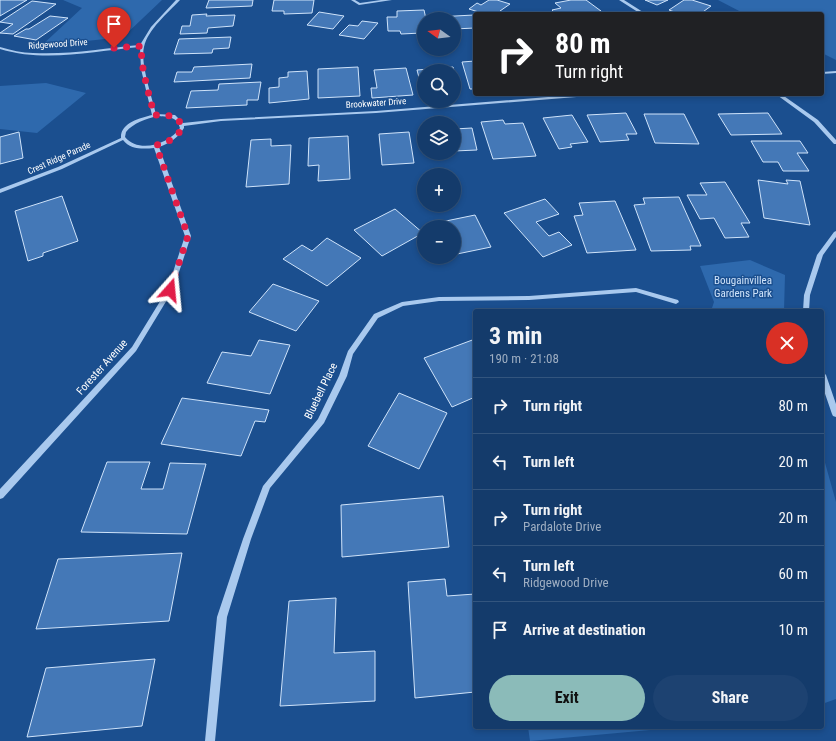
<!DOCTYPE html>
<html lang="en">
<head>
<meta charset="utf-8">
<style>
	:root { --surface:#143b6b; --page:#1d4271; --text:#f1f3f6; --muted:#9dadc1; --line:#33557e; --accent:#8bbbb9 }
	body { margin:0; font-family:"Roboto Condensed",sans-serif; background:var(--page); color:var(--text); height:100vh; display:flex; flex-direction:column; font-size:15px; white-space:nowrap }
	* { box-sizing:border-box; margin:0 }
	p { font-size:13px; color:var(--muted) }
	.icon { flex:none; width:22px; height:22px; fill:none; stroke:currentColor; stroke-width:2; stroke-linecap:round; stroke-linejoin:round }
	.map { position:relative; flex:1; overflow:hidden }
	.details { position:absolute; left:473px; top:309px; width:351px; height:420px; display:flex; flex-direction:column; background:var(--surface); border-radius:4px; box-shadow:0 2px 6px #0003,0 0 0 1px var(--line) }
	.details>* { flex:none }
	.hud { position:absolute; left:473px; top:12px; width:351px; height:84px; border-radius:4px; box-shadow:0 2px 6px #0003,0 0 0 1px var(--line); background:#202124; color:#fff; overflow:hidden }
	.needle { width:26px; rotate:285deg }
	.controls { position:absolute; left:417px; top:12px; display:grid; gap:8px }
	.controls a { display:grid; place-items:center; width:44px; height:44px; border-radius:50%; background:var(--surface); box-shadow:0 2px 6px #0003,0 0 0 1px var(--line); font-size:20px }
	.pin { position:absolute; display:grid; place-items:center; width:34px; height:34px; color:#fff; margin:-41px -17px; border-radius:50% 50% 50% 0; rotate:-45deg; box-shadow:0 0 4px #0007 }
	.pin .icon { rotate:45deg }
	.me { position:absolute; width:44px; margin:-22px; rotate:18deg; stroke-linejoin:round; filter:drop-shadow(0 0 3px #0008) }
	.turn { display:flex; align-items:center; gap:14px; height:84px; padding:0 16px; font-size:18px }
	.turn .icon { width:52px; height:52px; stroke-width:2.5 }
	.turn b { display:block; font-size:28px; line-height:34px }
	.round { display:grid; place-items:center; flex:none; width:42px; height:42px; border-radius:21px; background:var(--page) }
	.head { display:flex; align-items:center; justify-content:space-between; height:68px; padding:0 16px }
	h1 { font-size:24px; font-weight:700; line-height:30px }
	.primary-button { display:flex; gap:8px; margin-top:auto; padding:8px 16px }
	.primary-button a { flex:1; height:46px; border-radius:24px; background:var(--accent); color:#111; font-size:16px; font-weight:700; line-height:46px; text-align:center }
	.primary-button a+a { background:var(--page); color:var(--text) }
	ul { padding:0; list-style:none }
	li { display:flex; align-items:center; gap:12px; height:56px; padding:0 16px; border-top:1px solid var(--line) }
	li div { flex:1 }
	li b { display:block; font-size:15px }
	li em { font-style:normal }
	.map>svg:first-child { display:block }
</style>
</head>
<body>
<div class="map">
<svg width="836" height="741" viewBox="0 0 836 741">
	<rect width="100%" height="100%" fill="#1b4f8f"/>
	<!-- green -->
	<path fill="#2e69ad" d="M63,0H162L123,37L41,46L82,8Z
		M718,0H836V60L822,53V14H745Z
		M46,83L86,93L37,133L0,129V86Z
		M750,260L785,275L784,311H711L714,302L700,266Z
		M822,452L836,502V699L822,704Z
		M528,727H683L530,741Z"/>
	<!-- building -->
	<path fill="#4478b7" stroke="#cfe3fa" d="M0,0H27L0,16Z
		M209,0H253L252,6L206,8Z
		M274,0H314L312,13L284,14V11H272Z
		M489,0H497L510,4L500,11L508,13L485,14L469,9L477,3L481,5Z
		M571,0H586L601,11L587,14H556L552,10L561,8L555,3Z
		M645,0H668L657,5Z
		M684,0H692L711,6L700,14H680L669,10Z
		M32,1L56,4L13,34L0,33L13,24L0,22Z
		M424,10L426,19H424V22L421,23L422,33L401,34L400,31H388L387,17H397V11Z
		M319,12L344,16L333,29L307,25Z
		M207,14L206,16L235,15L233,26L208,28L207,33L180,34L182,26H190L192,15Z
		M474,15L475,28L454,29V19H437L436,17Z
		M50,16L68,18L36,40L14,36L26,29H29Z
		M362,21L378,23L364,39L339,35L349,25L358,26Z
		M231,37L229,48L213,49L212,53L174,54L179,39Z
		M475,61V89H470L462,62Z
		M252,64L250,78L174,82L177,72H192L194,67Z
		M358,67L360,96L318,98V69Z
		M453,67L459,86H454V71H424V88L422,89L417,70Z
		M406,68L413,95L372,98L371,88H377L374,70Z
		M307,71L309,99L269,103V88L279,87V78L288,77V72Z
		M261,82L258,100H247V105L186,108L191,91L218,90L219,84Z
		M626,113L637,134H626L629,140L600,142L587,115Z
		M768,113L782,134L731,135L718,114Z
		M644,114H684L699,144L655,143Z
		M572,115L588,142L570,144L572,147L559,149L543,118Z
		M503,120L505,124L523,123L536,156L493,159L481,122Z
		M472,128L477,150L454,151V129Z
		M19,132L23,158L0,164V137Z
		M409,132L414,163L382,165L379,134Z
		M348,136L350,179L318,181L319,165L308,166L309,138Z
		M271,139V146L291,145L289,184L246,187L251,140Z
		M751,141H800L808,153H797L809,171H783L778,162H763Z
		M758,180L788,184L786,180L800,181L810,225L764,218Z
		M725,182L750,223H741L749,237L725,238L714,218L700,219L687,195H707L700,183Z
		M62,196L78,241L43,253V256L28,261L15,211Z
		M679,197L701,246H690L691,250L651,251L634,205L645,204L643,198Z
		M545,199L559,214L536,222L549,236L559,232L572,245L543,257L504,213Z
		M615,201L636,250L587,253L574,216L583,215L579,203Z
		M395,209L423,233L382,256L354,230Z
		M475,215L491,247L457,254L454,248V227H444L441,222Z
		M327,238L361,258L327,286L283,259L302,245L312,251Z
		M273,284L319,301L296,331L249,312Z
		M475,339V397L452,407L424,358Z
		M259,340L290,345L270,394L207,383L222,352L251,356Z
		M399,393L447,413L419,469L368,446Z
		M182,398L269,410L265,422L255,421L241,456L161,444Z
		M107,462H150L141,489H163L170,463L206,464L187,534L81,532Z
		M443,496L449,547L342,557L341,505Z
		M182,553L169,621L36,629L58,559Z
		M445,579L447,596L475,594V692L415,698L408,582Z
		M336,598L334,653L375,651V701L280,706L289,601Z
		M155,659L142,726L27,737L46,668Z"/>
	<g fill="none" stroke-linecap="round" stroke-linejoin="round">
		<!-- minor -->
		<path fill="#a9c9ee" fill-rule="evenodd" d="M176,0H180C168,13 148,29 144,47C140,63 152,97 156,114L175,115L183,123L221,119L376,111L585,94H693L691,95L589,96L376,113L221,121L184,126V128C178,138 170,143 159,147L191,236L173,290L136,351L3,498L0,499V489L132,347L167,290L185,236L154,148C144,149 130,150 123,140L62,169L0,193V189L58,167L121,138C120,123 140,118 152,115L141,69L140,47C93,51 46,63 0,49V47C11,50 22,53 33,53C69,55 105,48 140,45L151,27ZM157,116C168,117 177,116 180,128C169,144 139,154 125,137L126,132C133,123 146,119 157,116Z
			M351,0H355L360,3L381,0H392L359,5Z
			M619,0H624L646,14H641Z
			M836,71V73L822,74V72Z
			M761,94H781L818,120L836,140V144H834L814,122L777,95H763Z
			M836,231V237L823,255L810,295L809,311H803L804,295L817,255L834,232Z
			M636,288L678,300L679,302L676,304L636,292L529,300L439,301L403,306L378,318L353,354L347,376L324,423L270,488L251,539L227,617L215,741H205L217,617L243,539L263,486L318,419L339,376L348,351L374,314L402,302L439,297L529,296Z
			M822,372L824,373L826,375L836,404V417L833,416L832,414L822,385Z"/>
	</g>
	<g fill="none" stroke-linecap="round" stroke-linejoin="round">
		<!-- route -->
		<path stroke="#e11d48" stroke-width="7" stroke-dasharray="0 12.6" d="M114,48L142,46C139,64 150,96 154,115L173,116L181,123L182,128C177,138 167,143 156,145L188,236L170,290"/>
	</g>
	<g text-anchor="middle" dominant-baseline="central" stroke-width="3" stroke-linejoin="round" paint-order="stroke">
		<!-- far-street labels -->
		<g font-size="9" fill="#fff" stroke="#1b4f8f">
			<text transform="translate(58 44) rotate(-4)">Ridgewood Drive</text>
			<text transform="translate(376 103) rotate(-4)">Brookwater Drive</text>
			<text transform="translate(59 158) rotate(-24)">Crest Ridge Parade</text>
		</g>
		<!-- park labels -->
		<g font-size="11" fill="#cfe3fa" stroke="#1b4f8f">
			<text x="743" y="280">Bougainvillea<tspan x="743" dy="13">Gardens Park</tspan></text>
		</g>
		<!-- street labels -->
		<g font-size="11" fill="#fff" stroke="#1b4f8f">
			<text transform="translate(102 367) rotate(-48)">Forester Avenue</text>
			<text transform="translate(321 391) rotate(-64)">Bluebell Place</text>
		</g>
	</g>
</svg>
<div class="controls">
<a><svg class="needle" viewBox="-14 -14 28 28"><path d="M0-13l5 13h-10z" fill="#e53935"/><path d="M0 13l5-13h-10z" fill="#9dadc1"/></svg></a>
<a><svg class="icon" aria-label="search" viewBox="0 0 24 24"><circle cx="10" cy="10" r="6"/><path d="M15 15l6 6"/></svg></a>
<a><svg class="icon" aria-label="layers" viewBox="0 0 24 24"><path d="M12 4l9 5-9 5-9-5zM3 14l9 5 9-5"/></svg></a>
<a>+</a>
<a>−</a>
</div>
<div class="pin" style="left:114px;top:48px;background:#d93025"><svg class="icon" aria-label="arrive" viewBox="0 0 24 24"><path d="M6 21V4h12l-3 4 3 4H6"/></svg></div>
<svg class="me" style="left:170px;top:290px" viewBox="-20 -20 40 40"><path d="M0-17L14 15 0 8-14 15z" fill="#e11d48" stroke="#fff" stroke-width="4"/></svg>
<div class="hud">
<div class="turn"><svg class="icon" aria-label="right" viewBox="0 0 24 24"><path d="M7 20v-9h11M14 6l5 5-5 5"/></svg><div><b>80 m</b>Turn right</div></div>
</div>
<section class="details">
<div class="head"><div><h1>3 min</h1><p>190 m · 21:08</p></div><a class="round" style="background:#d93025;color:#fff"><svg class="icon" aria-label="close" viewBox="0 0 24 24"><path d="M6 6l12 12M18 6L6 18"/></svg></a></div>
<ul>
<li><svg class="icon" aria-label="right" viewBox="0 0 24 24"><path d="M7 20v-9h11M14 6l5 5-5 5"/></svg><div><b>Turn right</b></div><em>80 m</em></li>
<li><svg class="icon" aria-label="left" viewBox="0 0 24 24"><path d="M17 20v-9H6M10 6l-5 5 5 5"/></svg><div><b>Turn left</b></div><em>20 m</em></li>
<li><svg class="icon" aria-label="right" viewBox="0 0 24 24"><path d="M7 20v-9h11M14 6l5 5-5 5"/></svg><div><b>Turn right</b><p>Pardalote Drive</p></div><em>20 m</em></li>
<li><svg class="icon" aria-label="left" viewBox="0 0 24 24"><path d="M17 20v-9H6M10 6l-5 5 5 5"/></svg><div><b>Turn left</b><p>Ridgewood Drive</p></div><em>60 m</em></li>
<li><svg class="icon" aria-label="arrive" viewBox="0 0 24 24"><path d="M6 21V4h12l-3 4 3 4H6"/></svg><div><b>Arrive at destination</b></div><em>10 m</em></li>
</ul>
<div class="primary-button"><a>Exit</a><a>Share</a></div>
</section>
</div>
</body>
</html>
